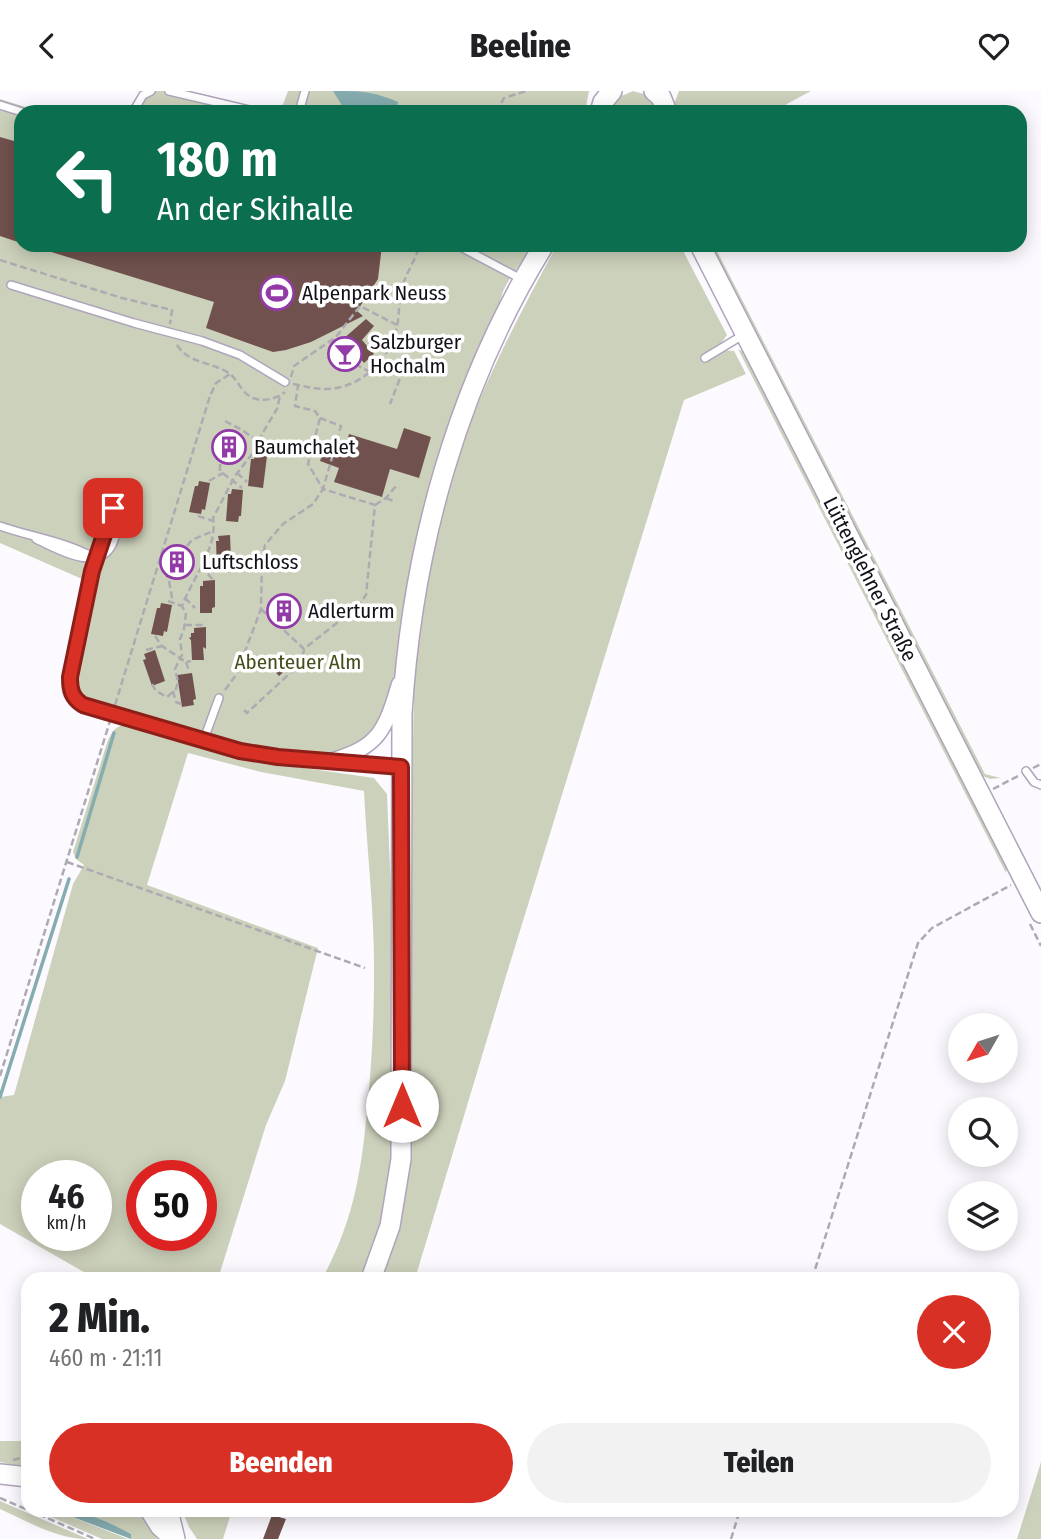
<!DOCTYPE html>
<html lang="de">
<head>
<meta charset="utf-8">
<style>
	:root { --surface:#fff; --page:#f2f2f2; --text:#202124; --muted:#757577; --accent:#d93025 }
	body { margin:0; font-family:"Fira Sans Condensed",sans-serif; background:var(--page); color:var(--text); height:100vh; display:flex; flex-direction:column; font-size:26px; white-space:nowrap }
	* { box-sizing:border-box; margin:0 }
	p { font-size:23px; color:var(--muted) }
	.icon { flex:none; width:38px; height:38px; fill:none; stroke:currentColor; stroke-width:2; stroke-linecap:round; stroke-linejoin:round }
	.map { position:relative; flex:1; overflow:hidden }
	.drawer { position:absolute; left:21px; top:1181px; width:998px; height:245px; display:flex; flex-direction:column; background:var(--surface); border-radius:21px; box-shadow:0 4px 18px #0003 }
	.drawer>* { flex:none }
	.hud { position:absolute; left:14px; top:14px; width:1013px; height:147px; border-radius:21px; box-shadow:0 4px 18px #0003; background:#0b6e4f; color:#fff; overflow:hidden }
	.needle { width:46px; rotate:231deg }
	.buttons { position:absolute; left:948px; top:922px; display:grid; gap:14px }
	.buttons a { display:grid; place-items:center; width:70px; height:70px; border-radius:50%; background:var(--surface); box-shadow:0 4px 18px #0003; font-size:35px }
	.speed { position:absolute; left:21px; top:1069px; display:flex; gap:14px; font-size:35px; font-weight:700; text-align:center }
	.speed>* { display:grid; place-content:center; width:91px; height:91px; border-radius:50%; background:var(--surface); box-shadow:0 4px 18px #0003; line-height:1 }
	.speed small { font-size:18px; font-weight:400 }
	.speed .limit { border:10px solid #d22; background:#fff; color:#111 }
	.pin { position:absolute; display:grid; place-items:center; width:60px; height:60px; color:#fff; margin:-30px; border-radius:14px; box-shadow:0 4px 10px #0006 }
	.me { position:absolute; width:77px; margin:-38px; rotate:0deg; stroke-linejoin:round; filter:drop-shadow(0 0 5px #0008) }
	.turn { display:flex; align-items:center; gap:24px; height:147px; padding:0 28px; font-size:32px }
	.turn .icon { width:91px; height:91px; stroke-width:2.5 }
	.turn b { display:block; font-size:49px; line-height:60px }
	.round { display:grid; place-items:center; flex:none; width:74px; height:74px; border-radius:37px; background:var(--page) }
	.summary { display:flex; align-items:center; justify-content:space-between; height:119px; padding:0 28px }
	h1 { font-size:42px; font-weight:800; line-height:52px }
	.cta { display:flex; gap:14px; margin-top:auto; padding:14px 28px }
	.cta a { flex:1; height:80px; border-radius:42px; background:var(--accent); color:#fff; font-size:28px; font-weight:800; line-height:80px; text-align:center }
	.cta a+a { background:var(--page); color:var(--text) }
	header { display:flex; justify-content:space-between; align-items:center; height:91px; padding:0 28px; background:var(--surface); font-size:32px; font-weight:800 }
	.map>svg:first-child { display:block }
</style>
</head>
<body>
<header><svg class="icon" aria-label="back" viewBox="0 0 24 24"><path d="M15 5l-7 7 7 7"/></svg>Beeline<svg class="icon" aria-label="heart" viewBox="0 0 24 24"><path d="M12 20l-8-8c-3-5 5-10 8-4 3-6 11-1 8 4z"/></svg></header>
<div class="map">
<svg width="1041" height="1448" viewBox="0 0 1041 1448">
	<rect width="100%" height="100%" fill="#fcfaff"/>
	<!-- green -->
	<path fill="#ccd1bb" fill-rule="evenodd" d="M142,0H189L279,21H126Z
		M288,0H589L585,21H280Z
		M633,0L651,5L661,21H609L617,7Z
		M679,0H811L772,21H676L674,13Z
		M0,8L42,21H21V154H533C524,169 512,182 504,198C501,205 500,212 497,218C469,282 444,340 428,408C418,453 411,499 402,544C397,571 388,631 366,648C336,671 275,661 241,655L110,615L105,630C85,623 63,620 61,595L82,488L0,452Z
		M557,154H680L727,244L719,255L702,269L720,259L734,260L746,283L684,309L506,885L415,1188H379L392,1154L409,880L414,594C418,521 431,445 454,375C480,298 518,226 557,154Z
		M707,154H714L985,683L1001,687L990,688L980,684Z
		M738,258L747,263L1007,773L1006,782Z
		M127,633L235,667L374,687L387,703L394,874L395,1033L387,1113L362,1188H322C355,1128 362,1076 368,1009C372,968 374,927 374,887C375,825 367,762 364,700L261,681L188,662L147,794L318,857L285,990L266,1034L218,1188H96L0,1133V1006L14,1004L73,793L84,774L76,768L73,761L107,652C112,640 114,636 127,633ZM37,1085H96V1144H37ZM142,1085H201V1144H142Z
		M0,1350H28V1377L0,1371Z
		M1041,1371V1448H1017Z
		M0,1410L88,1448C56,1448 29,1431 0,1418Z
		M35,1419H54L128,1448H102Z
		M75,1419H140L157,1448H131V1443L102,1429Z
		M182,1419H232L223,1448H197L189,1436Z"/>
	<!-- water -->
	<path fill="#85acaf" d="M333,0C362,0 372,0 398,11L396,21H346Z
		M54,1419C85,1419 104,1429 131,1443V1448Z"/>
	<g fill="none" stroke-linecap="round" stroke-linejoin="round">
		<!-- stream -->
		<path stroke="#85acaf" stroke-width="3.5" d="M77,766L114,642
			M0,1006L69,788"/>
	</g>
	<!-- building -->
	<path fill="#70514d" d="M0,46L21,52V152L0,145Z
		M36,154H382L378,188L357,220L363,225L311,251L286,259L273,261L206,237L214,211L35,156Z
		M366,228L374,235L362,249L374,263L364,272L355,261L343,270L333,269L327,262Z
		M404,337L431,346L419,387L390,378L382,406L334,391L339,377L320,370L327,350L345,357L349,343L397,358Z
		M255,363L267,365L263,397L248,395L251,368H254Z
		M199,390L210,392L205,419L202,418L201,423L189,421L195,395H198Z
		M232,398L243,399L241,425H239L238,431L226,430L228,403H231Z
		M230,444L231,470L228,471L229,477H217L216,450H219L218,445Z
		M176,454L187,457L182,482L179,483L178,488L166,486L172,459L175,460Z
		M215,489V516L212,517V522H200V495H203V490Z
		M161,512L172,514L167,541L164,540L163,545L151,543L157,517H160Z
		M206,536V558L203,556L204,569H192L191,549L189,547L191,546V542H194V537Z
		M155,559L165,590L152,595L143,569L146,568L144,563Z
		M285,563L294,572L279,585L271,576Z
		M192,582L196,608L193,609L194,614L182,616L177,584Z
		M272,1424L286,1428L278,1448H263Z"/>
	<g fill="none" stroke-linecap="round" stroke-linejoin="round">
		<!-- lane casing -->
		<g stroke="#afa4bb" stroke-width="10">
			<path id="lane" d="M169,0L258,21
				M0,14L22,21
				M133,21L143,4L151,0
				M299,21L305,0
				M457,154L523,189
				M11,194L134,232L202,250L240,264L285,291
				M705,267L743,244
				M113,417L92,480L70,586C70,599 72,607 83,614L240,661L278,666L400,675
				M0,435C31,446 64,450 93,466
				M36,448C58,459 103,484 114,449C119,434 119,432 113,417
				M203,651L219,607
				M1026,680L1034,691L1041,694"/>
		</g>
		<!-- street casing -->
		<g stroke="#afa4bb" stroke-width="17">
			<path id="street" d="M330,670C379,656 385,640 399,593"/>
		</g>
		<!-- secondary casing -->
		<g stroke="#afa4bb" stroke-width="22">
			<path id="secondary" d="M654,0L661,6L667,21
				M600,21L603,11L612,0
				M700,154L1041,822
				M371,1188L390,1135L401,1068L402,623C412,459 457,294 544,154
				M0,1383L28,1386
				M150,1419L160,1435L174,1448
				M168,1419L175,1448"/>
		</g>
		<!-- path -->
		<path stroke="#adabb1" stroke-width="2.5" stroke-dasharray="7 3.5" stroke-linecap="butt" d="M496,21L504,7L526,0
			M0,169L122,207L172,219L170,233
			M177,254C190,274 212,270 230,283C239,290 241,302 253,307C264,311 276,308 285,301
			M379,272L402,282L390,313
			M355,273L370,281
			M291,286L294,275L336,246L360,215L397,234
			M293,293C304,295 314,298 325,298C361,298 389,269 397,236C399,225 399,215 400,204C403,187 415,170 420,154
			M225,330L242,339L259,351
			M256,358L265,363
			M220,373V380L242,397
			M237,382L247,391
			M209,390L223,382
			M386,407L396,411
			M375,414L386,407L396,395L399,396
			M198,425L213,430
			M187,455L192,449L213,440
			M204,469L210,476L220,478
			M201,475L214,490
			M169,490L173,512
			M185,507L195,517
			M168,510L182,515
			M261,518L304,558L357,516L366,504L375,414L323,398L341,335L320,327
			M185,534H205
			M155,545L162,555L186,571L191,570
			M146,559L162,555
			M186,571L189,580
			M152,593L156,600L167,606L176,598L178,591L175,578L182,564L180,548L184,538L186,523L182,515C192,488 218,457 213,427L235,385L256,358L262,343L277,318L280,305
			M225,599L236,584L261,518L262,470L265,454L283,433L313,413L323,398L308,373L320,327L315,320L295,315L298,295
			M173,600L176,611L181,613
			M115,614L210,305L216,292L230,283
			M244,619L247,622L301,572L304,559
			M1033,677L1041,673
			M993,698L1018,685
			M67,771L365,877
			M1030,833L1041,855
			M0,985L110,630
			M812,1188L918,852L932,837L1011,794
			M13,1369L28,1365
			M0,1407L28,1419
			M29,1419L95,1448
			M731,1448L740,1419"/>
		<!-- lane -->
		<use href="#lane" stroke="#fff" stroke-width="7"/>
		<!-- street -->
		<use href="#street" stroke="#fff" stroke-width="14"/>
		<!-- secondary -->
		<use href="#secondary" stroke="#fff" stroke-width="19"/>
	</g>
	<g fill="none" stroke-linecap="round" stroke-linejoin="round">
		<!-- route casing -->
		<g stroke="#8d1f18" stroke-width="18">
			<path id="route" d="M113,417L92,480L70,586C70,599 72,607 83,614L240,660L278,666L401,676L402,1015"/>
		</g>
		<!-- route -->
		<use href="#route" stroke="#d93025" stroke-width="12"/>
	</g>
	<!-- icons -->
	<defs>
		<g id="stadium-ring" transform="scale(1.75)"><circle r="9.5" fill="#fff" stroke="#923aa7" stroke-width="1.5"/><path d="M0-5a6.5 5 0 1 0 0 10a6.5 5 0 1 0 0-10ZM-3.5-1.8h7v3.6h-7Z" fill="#923aa7"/></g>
		<g id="bar-ring" transform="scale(1.75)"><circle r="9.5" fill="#fff" stroke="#923aa7" stroke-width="1.5"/><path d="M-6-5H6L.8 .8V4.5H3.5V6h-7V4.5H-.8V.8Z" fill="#923aa7"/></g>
		<g id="building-ring" transform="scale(1.75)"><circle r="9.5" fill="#fff" stroke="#923aa7" stroke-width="1.5"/><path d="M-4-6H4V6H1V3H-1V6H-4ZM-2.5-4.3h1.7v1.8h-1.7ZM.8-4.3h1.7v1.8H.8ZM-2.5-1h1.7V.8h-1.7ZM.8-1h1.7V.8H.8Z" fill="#923aa7"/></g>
	</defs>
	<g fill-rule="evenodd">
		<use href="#stadium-ring" x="277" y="202"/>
		<use href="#bar-ring" x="345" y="263"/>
		<use href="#building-ring" x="229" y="356"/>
		<use href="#building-ring" x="177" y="471"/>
		<use href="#building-ring" x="284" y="520"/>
	</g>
	<g text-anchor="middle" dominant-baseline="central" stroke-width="7" stroke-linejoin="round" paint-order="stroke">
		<!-- poi labels -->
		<g font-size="21" fill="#141019" stroke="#fff" text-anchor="start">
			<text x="302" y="202">Alpenpark Neuss</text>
			<text x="370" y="251">Salzburger<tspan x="370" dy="24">Hochalm</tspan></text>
			<text x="254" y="356">Baumchalet</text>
			<text x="202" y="471">Luftschloss</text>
			<text x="308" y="520">Adlerturm</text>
		</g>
		<!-- street labels -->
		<g font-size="21" fill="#141019" stroke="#fff">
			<text transform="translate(870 488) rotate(63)">Lüttenglehner Straße</text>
		</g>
		<!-- park labels -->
		<g font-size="21" fill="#464d1c" stroke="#fff">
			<text x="298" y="571">Abenteuer Alm</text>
		</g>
	</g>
</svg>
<div class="buttons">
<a><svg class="needle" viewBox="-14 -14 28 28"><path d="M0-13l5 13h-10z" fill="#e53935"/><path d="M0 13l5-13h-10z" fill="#757577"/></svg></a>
<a><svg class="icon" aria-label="search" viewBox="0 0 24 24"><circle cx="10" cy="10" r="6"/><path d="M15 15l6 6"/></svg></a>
<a><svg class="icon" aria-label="layers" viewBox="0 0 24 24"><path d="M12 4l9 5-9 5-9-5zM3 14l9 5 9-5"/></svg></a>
</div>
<div class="speed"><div>46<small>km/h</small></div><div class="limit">50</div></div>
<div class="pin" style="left:113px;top:417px;background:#d93025"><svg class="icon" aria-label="arrive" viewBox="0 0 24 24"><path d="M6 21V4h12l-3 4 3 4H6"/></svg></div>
<svg class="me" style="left:402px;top:1015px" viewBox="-20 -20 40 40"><circle r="19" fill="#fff"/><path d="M0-13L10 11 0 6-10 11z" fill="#d93025"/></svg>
<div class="hud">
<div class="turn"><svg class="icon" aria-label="left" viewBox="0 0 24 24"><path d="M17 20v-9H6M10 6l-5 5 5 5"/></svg><div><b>180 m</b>An der Skihalle</div></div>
</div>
<section class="drawer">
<div class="summary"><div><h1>2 Min.</h1><p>460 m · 21:11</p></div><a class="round" style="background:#d93025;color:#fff"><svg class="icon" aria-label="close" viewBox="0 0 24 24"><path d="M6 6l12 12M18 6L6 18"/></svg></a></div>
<div class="cta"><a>Beenden</a><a>Teilen</a></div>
</section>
</div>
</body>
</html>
